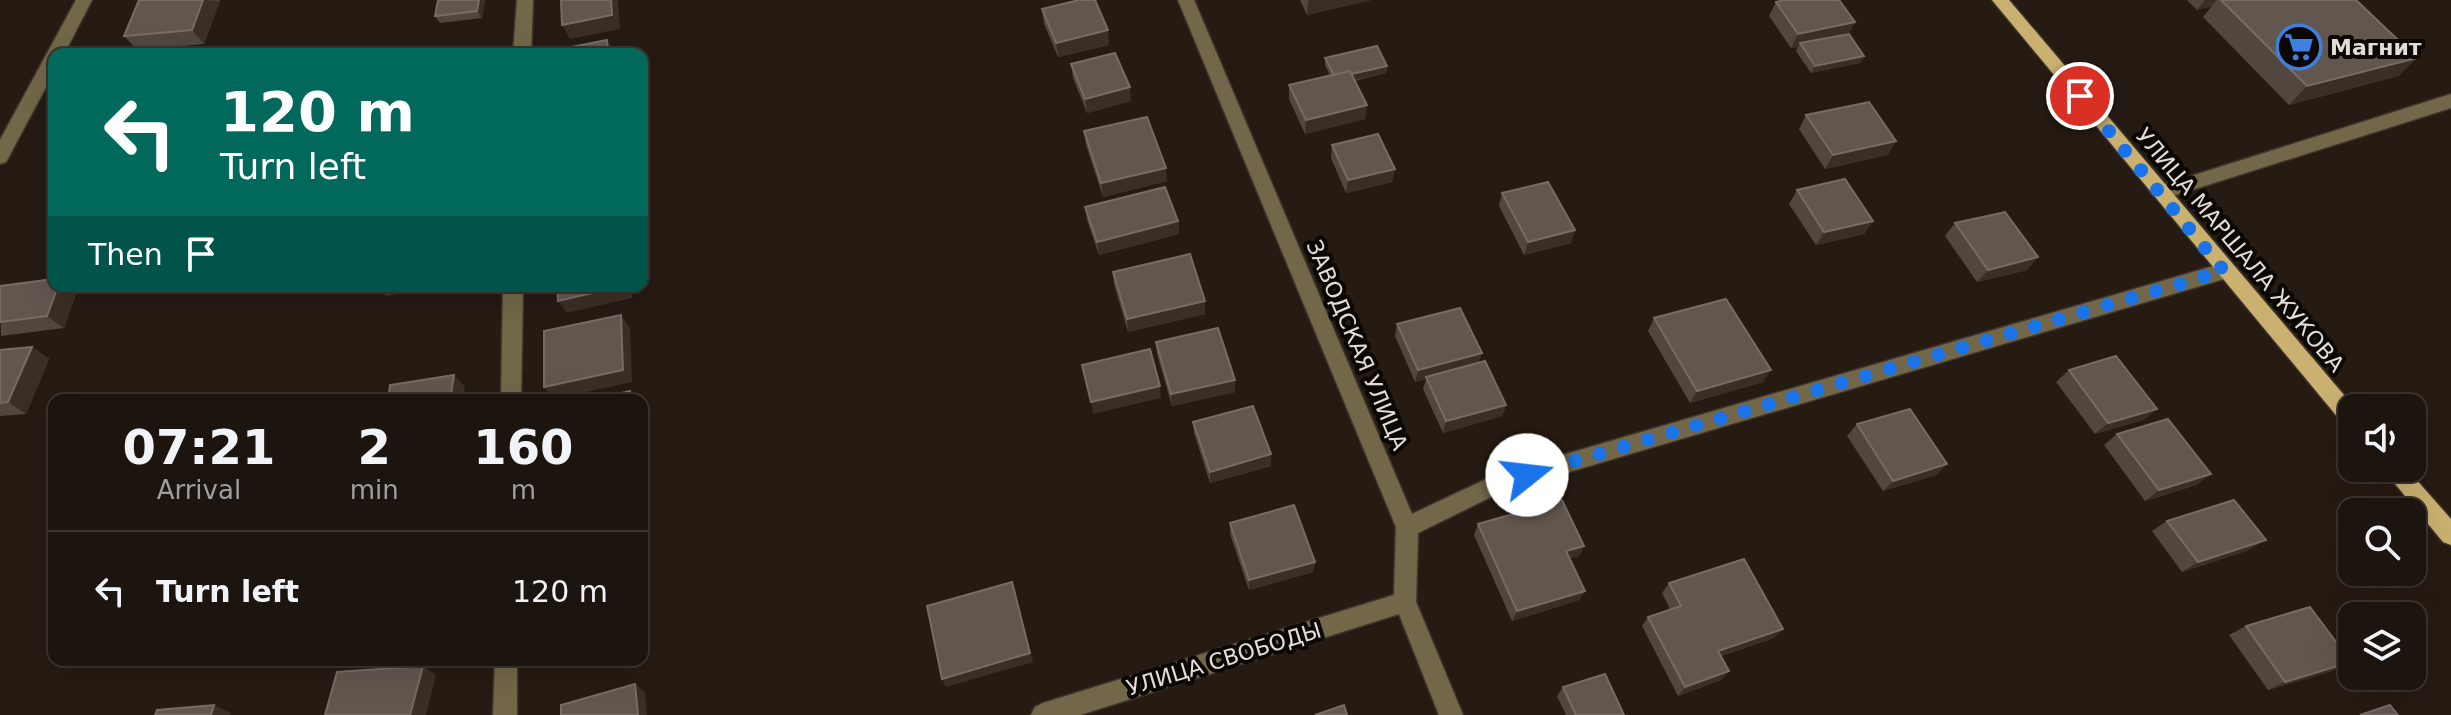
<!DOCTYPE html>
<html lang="en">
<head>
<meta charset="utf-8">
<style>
	:root { --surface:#1c140e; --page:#29211c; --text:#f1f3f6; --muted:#a09e9e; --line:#3a332e }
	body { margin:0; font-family:"DejaVu Sans",sans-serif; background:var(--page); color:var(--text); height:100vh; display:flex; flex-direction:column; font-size:30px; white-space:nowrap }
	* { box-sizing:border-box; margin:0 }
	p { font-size:26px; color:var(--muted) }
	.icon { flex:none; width:44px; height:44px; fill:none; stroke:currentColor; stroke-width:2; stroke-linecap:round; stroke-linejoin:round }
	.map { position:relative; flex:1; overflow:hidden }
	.sheet { position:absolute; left:48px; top:394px; width:600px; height:272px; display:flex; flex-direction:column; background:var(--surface); border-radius:16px; box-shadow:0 8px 32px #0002,0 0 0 2px var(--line) }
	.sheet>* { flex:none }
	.guide { position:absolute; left:48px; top:48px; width:600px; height:244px; border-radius:16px; box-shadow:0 8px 32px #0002,0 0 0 2px var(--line); background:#00695c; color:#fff; overflow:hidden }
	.fabs { position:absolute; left:2338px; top:394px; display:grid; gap:16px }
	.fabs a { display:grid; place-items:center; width:88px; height:88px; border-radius:16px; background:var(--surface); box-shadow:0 8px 32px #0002,0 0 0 2px var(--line); font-size:40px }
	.pin { position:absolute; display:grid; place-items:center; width:68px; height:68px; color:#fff; margin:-34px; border:4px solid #fff; border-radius:50%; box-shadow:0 2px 8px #0007 }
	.me { position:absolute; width:88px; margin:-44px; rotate:74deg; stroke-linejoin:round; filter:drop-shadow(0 0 6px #0008) }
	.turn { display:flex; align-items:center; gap:28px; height:168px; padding:0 40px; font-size:36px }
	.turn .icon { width:104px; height:104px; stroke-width:2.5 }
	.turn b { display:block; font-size:56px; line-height:68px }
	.then { display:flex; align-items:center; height:76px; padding:0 40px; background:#0003; gap:16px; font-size:30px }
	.eta { display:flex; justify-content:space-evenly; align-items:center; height:136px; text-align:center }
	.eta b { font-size:48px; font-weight:700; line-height:56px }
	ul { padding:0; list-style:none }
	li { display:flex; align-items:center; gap:24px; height:120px; padding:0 40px; border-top:2px solid var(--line) }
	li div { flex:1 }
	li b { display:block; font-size:30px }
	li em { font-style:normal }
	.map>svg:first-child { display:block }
</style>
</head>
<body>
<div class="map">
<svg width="2451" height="715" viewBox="0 0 2451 715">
	<rect width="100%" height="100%" fill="#261b13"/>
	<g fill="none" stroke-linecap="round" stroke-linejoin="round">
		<!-- minor casing -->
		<g stroke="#41362e" stroke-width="3">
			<path id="minor" d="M76,0H92L64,54H54V72L6,162L0,164V140Z
				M517,0H533L531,54H513Z
				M1178,0H1194L1412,514L1497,474L2224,263L2231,265L2234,271L2231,277L2224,279L1501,492L1418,533L1416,602L1463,715H1439L1399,614L1080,715H1031L1035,707L1043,703L1394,595L1396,527Z
				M2451,94V108L2160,200L2151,193L2153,188Z
				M503,286H523L521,400H501Z
				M495,660H517V715H493Z"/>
		</g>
		<!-- major casing -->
		<g stroke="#41362e" stroke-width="3">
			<path id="major" d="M1992,0H2009L2355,408L2352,429L2345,426Z
				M2382,468H2406L2451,519V545L2443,542Z"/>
		</g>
		<!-- minor -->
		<use href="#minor" fill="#726748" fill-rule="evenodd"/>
		<!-- major -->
		<use href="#major" fill="#cab170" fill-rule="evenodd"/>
	</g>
	<!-- wall -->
	<path fill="#52473e" d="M139,0H219L220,1L204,44L137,50L124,36Z
		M438,0H485L482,18L440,23L435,16Z
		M1300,0H1371L1307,15Z
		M2187,0H2356L2417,58L2398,76L2289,105L2203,17L2212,6L2197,10Z
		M1776,2L1849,34L1864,56L1860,63L1811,73L1796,51L1798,47L1791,48L1769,16Z
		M1042,9L1109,45L1058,57L1044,24Z
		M1325,58L1387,66L1386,73L1355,81L1365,119L1305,134L1289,99V85L1330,76L1325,65Z
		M1071,64L1131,101L1087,113L1073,78Z
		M1806,115L1896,141L1888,155L1825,169L1799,129Z
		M1084,131L1167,181L1103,197L1086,145Z
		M1332,145L1395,169L1392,182L1346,193L1331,158Z
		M1797,190L1873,221L1864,234L1816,245L1789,204Z
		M1502,193L1571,243L1524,255L1499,206Z
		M1085,207L1178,221L1179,234L1099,255L1087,220Z
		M1955,223L2038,257L2027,270L1977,282L1945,236Z
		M1113,272L1205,314L1128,332L1114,284Z
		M0,286H71L77,291L64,328L1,336Z
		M1654,318L1763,382L1690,403L1648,331Z
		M1397,324L1479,363L1506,405L1502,416L1443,433L1423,389L1426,379L1415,382L1395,336Z
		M1156,342L1235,392L1172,406L1157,354Z
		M32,347L49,359L26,414L0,416V350Z
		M2069,370L2157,409L2143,420L2095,434L2056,382Z
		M1193,422L1271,454V466L1210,483L1194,433Z
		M1857,424L1947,464L1936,475L1883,491L1847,436Z
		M2117,434L2211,474L2196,485L2145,501L2104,445Z
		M2167,521L2249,550L2182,572L2152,531Z
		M1230,523L1315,562L1313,572L1249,590L1230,534Z
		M1478,524L1584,546L1579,556L1570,558L1585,591L1579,600L1512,621L1474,535Z
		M1669,583L1774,638L1721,656L1729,671L1721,680L1678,696L1642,626L1648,617L1670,609L1662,593Z
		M2246,626L2351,662L2332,671L2268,690L2229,635Z
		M1563,687L1624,715H1566L1557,696Z"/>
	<!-- shaded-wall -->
	<path fill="#3a2f26" d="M203,0L220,1L204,44L192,30Z
		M479,0H485L482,18L477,11Z
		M611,0H618L620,29L570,39L562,25Z
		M1310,0H1371L1307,15L1308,1Z
		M2205,0H2217L2212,6L2197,10Z
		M1855,22L1848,36L1800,43L1798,47L1791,48L1798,34Z
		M1108,30L1109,45L1058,57L1056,43Z
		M607,40L615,54H608Z
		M1864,56L1860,63L1811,73L1815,66Z
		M2417,58L2398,76L2289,105L2307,86Z
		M1387,66L1386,73L1334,85L1335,78Z
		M1130,87L1131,101L1087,113L1085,99Z
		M1367,105L1365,119L1305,134L1306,120Z
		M1896,141L1888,155L1825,169L1833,155Z
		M1166,168L1167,181L1103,197L1101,183Z
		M1395,169L1392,182L1346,193L1348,180Z
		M1178,221L1179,234L1099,255L1097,242Z
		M1873,221L1864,234L1816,245L1824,232Z
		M1575,230L1571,243L1524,255L1528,242Z
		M2038,257L2027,270L1977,282L1988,270Z
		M58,286H71L77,291L64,328L47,316Z
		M376,286H444L386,296Z
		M622,286H632V298L567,313L558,301Z
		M1205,301V314L1128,332L1127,319Z
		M621,315L630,328L632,382L554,399L544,387Z
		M32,347L49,359L26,414L8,402Z
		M1482,353L1478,365L1415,382L1418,370Z
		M1771,370L1763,382L1690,403L1697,391Z
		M454,375L465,387L463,400H450Z
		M1235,380V392L1172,406L1171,394Z
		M1160,386L1161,398L1093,414L1091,402Z
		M630,391L637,400H631Z
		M1506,405L1502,416L1443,433L1446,421Z
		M2157,409L2143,420L2095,434L2108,423Z
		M1271,454V466L1210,483V472Z
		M1947,464L1936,475L1883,491L1893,481Z
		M2211,474L2196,485L2145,501L2159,490Z
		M2266,540L2249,550L2182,572L2198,562Z
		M1584,546L1579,556L1561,561L1566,551Z
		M1315,562L1313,572L1249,590V580Z
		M1012,582L1033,662L946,687L942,679Z
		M1585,591L1579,600L1512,621L1517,611Z
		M1783,629L1774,638L1710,659L1718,651Z
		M2351,662L2332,671L2268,690L2285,682Z
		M423,666L436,675L426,715H410Z
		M1729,671L1721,680L1678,696L1685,687Z
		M635,684L645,692L647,715H638Z
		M214,705L231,713L230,715H211Z"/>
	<!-- building -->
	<path fill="#62574f" stroke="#766c64" stroke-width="2" d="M139,0H203L192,30L124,36Z
		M438,0H479L477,11L435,16Z
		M561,0H611L612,15L562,25Z
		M1079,0H1095L1108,30L1056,43L1042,9Z
		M1784,0H1839L1855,22L1798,34L1776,2Z
		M2221,0H2356L2417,58L2307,86Z
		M1849,34L1864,56L1815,66L1800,43Z
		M607,40L608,54H556V50Z
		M1377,46L1387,66L1351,74L1350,71L1334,75L1325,58Z
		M1115,53L1130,87L1085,99L1071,64Z
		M1350,71L1367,105L1306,120L1289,85Z
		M1869,102L1896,141L1833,155L1806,115Z
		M1147,117L1166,168L1101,183L1084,131Z
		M1378,134L1395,169L1348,180L1332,145Z
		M1845,179L1873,221L1824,232L1797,190Z
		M54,182V193H50Z
		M1548,182L1575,230L1528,242L1502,193Z
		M1165,187L1178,221L1097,242L1085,207Z
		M2005,212L2038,257L1988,270L1955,223Z
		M1190,254L1205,301L1127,319L1113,272Z
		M54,279V286H58L47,316L0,322V286Z
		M557,286H622L558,301Z
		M1726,299L1771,370L1697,391L1654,318Z
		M1460,308L1482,353L1418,370L1397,324Z
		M621,315L623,370L544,387V331Z
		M1218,328L1235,380L1171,394L1156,342Z
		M32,347L8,402L0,403V350Z
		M1150,349L1160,386L1091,402L1082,365Z
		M2116,356L2157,409L2108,423L2069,370Z
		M1485,361L1506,405L1446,421L1426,377Z
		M454,375L450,400H388L390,385Z
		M630,391L631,400H591Z
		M1253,406L1271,454L1210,472L1193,422Z
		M1910,409L1947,464L1893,481L1857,424Z
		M2168,419L2211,474L2159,490L2117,434Z
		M1562,500L1584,546L1566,551L1585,591L1517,611L1478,524Z
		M2234,500L2266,540L2198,562L2167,521Z
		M1294,505L1315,562L1249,580L1230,523Z
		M1744,559L1783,629L1718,651L1729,671L1685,687L1648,617L1681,606L1669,583Z
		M1012,582L1030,653L942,679L927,606Z
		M2310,607L2351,662L2285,682L2246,626Z
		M423,666L410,715H325L337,672Z
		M1605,674L1624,715H1576L1563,687Z
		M635,684L638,715H561V705Z
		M214,705L211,715H155L157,710Z
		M1344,705L1347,715H1315Z
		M2390,705L2398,715H2360Z"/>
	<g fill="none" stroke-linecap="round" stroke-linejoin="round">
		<!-- route -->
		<path stroke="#1a73e8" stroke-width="14" stroke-dasharray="0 25.2" d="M1527,475L2224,271L2080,96"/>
	</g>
	<!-- icons -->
	<defs>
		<g id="supermarket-ring" transform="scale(2.3)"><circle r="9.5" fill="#0b0704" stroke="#3f7fe0" stroke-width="1.5"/><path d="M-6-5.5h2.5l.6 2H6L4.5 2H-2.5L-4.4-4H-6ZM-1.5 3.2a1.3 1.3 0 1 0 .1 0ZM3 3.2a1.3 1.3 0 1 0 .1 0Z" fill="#3f7fe0"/></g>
	</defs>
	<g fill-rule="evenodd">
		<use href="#supermarket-ring" x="2299" y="47"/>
	</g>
	<g text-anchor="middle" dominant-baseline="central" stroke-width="8" stroke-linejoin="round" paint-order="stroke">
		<!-- poi labels -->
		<g font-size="22" font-weight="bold" fill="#e4dcd7" stroke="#0b0704" text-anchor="start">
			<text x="2330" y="47">Магнит</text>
		</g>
		<!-- street labels -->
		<g font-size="22" fill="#e4dcd7" stroke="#0b0704">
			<text transform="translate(2240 250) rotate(50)">УЛИЦА МАРШАЛА ЖУКОВА</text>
			<text transform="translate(1357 345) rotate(67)">ЗАВОДСКАЯ УЛИЦА</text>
			<text transform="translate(1224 659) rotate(-17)">УЛИЦА СВОБОДЫ</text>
		</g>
	</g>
</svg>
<div class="fabs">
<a><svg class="icon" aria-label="sound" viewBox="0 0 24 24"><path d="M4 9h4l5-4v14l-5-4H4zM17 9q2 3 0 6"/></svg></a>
<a><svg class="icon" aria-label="search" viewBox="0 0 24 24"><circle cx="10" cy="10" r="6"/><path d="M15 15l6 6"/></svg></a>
<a><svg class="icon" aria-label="layers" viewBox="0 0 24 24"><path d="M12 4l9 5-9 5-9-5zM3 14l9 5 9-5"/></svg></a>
</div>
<div class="pin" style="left:2080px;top:96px;background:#d93025"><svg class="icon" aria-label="arrive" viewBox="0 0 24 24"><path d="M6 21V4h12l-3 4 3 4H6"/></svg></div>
<svg class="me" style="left:1527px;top:475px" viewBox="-20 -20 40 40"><circle r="19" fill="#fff"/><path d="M0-13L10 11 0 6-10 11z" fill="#1a73e8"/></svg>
<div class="guide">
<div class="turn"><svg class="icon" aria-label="left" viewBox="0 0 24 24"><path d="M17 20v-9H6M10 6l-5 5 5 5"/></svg><div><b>120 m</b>Turn left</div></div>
<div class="then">Then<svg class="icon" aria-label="arrive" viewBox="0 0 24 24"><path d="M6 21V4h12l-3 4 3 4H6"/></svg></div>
</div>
<section class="sheet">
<div class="eta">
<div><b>07:21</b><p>Arrival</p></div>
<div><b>2</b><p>min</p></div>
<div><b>160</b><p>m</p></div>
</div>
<ul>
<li><svg class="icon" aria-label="left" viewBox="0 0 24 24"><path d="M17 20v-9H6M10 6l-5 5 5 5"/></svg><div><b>Turn left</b></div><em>120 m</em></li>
</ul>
</section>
</div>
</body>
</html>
